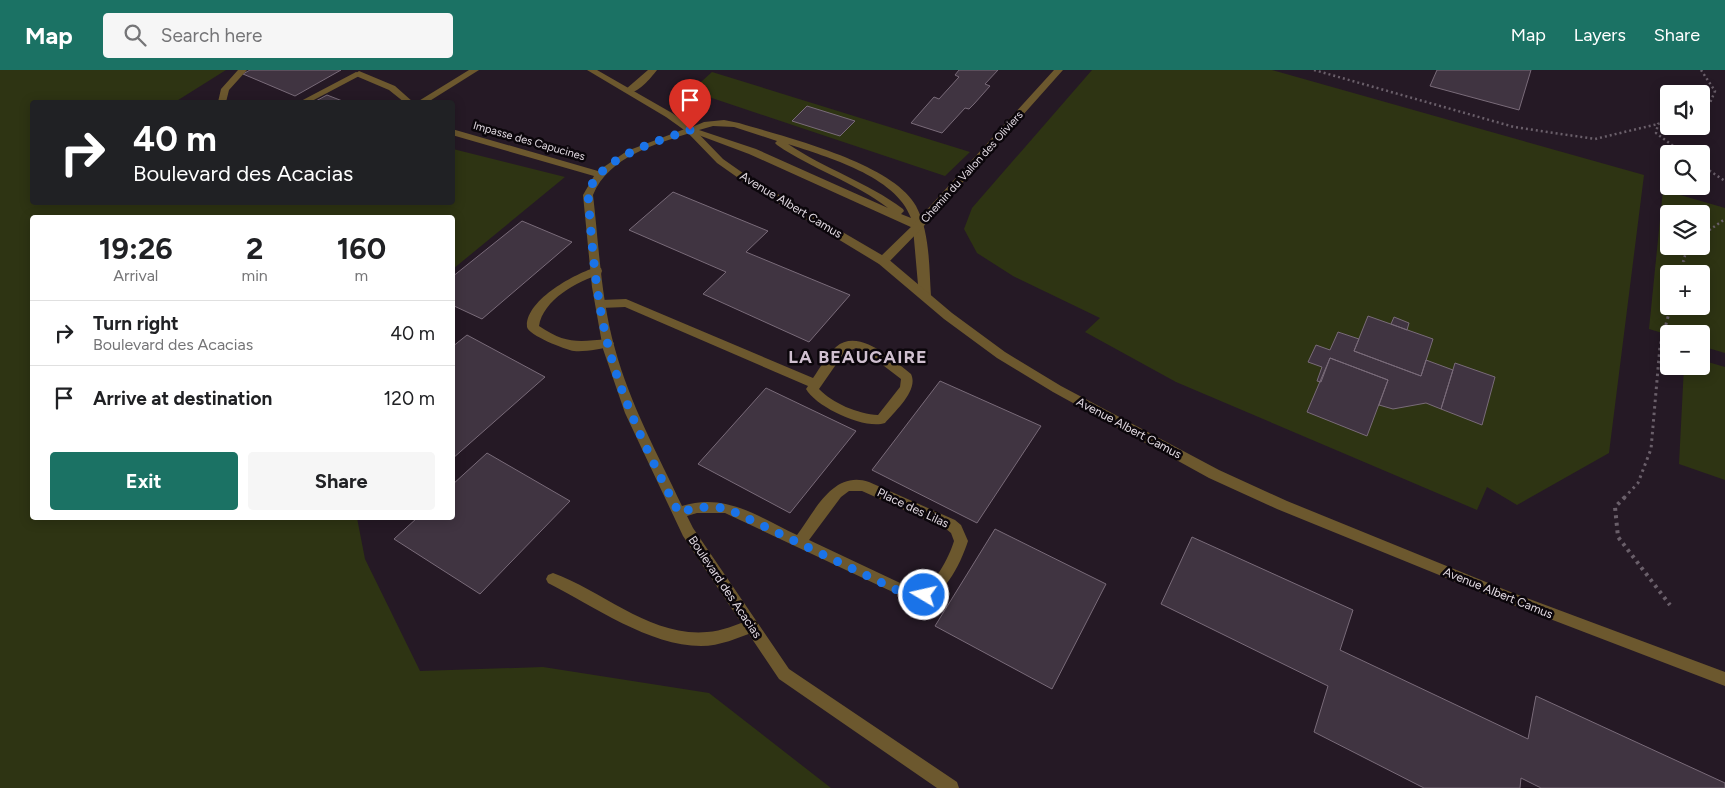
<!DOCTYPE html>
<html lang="en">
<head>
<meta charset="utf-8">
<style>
	:root { --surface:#fff; --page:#f6f6f6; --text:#202124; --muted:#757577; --line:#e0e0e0; --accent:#1b7264 }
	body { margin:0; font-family:Figtree,sans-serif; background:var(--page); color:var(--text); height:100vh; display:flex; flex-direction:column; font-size:19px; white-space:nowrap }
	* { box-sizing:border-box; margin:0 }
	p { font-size:16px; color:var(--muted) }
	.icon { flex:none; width:28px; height:28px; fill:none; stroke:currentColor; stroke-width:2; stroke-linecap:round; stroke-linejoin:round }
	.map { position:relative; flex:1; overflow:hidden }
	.sheet { position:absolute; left:30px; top:145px; width:425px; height:305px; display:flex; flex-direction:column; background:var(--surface); border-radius:5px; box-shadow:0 2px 12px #0003 }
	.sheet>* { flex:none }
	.hud { position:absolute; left:30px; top:30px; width:425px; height:105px; border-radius:5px; box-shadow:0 2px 12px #0003; background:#202124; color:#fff; overflow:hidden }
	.fabs { position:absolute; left:1660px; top:15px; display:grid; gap:10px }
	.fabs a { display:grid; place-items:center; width:50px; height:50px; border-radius:5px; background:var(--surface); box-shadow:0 2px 12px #0003; font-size:25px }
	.pin { position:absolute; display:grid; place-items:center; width:42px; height:42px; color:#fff; margin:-51px -21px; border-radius:50% 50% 50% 0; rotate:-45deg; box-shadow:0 0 5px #0007 }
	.pin .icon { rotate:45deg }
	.me { position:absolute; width:55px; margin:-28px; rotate:279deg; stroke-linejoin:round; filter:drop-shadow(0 0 4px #0008) }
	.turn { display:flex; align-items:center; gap:18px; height:105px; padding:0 20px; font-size:22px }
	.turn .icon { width:65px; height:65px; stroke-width:2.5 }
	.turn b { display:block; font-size:35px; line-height:42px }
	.eta { display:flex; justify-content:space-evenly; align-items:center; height:85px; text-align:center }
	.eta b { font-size:30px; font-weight:700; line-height:35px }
	.action { display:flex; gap:10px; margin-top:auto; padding:10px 20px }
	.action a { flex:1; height:58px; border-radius:5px; background:var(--accent); color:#fff; font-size:20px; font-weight:700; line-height:58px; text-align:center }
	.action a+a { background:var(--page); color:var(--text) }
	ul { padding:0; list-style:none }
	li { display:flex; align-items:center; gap:15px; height:65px; padding:0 20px; border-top:1px solid var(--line) }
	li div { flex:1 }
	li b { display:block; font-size:19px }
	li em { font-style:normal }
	header { display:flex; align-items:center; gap:30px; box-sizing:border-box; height:70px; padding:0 25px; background:var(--accent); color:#fff }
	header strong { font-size:24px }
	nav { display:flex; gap:28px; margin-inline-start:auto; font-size:18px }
	.search { width:350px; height:45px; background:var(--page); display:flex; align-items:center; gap:12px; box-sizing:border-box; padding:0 18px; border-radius:5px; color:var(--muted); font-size:19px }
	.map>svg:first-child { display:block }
</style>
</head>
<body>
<header>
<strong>Map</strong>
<div class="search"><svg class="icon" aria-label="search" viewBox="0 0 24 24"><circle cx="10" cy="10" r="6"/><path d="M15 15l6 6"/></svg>Search here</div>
<nav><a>Map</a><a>Layers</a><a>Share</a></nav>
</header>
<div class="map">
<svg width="1725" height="718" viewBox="0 0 1725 718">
	<rect width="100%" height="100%" fill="#251925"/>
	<!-- green -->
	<path fill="#2e3413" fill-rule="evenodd" d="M0,0H226L175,32H32V132H452L453,79L565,107L453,199L452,148H32V448H357L365,489L420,601L543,597L709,623L831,718H0Z
		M1092,0H1272L1644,105L1609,383L1517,435L1487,417L1477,440L1176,312L1085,262L1100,248L1013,206L977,183L964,159L972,138Z
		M712,2L970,82L945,106L691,21Z
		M1663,120L1725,138V283L1701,276V264L1669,265L1649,259ZM1669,144H1701V176H1669ZM1669,204H1701V236H1669Z
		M1701,290L1725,297V410L1679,394L1684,296H1701Z"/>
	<!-- building -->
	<path fill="#403441" stroke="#796b79" d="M250,0H341L295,26L243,4Z
		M959,0H998L985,14L990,16L974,34L969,39L965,38L942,63L911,53L934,27L939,29L959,7L955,5Z
		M1437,0H1531L1519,40L1430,16Z
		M327,25L345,32H314Z
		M807,36L855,51L840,66L792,51Z
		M673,122L768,161L746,182L850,225L809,272L703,224L726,202L629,160Z
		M522,151L572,172L482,249L452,235V207Z
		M1368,246L1433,269L1421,306L1354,281Z
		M1394,247L1409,253L1407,260L1391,254Z
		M1338,262L1359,269L1354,281L1421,306L1426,290L1453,300L1441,339L1426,333L1393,339L1379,335L1388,310L1330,288L1321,312L1317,311L1322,297L1308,292L1316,275L1330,280Z
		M467,265L545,307L452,389V277Z
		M1330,288L1388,310L1367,366L1307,342Z
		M1455,293L1495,307L1482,355L1441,339Z
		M940,311L1041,356L977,453L872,400Z
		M766,318L856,361L790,443L698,394Z
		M487,383L570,431L480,524L394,469L417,448H452V415Z
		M995,459L1106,514L1052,619L935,556Z
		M1192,467L1353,540L1340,580L1528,669L1536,626L1725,713V718H1541L1521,708L1520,718H1424L1314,662L1328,616L1161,534Z"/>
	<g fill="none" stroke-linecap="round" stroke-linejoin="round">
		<!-- path-far2 -->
		<path stroke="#6a5f6a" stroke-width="2.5" stroke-dasharray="2 3" stroke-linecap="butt" d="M1314,0L1514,57L1595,69L1658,54
			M1701,0L1715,21L1710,33L1701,37
			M1669,50L1658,54L1656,63L1684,84
			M1701,95L1725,111
			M1701,166L1725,149
			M1683,192L1688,176"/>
		<!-- path-far1 -->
		<path stroke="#6a5f6a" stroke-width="3" stroke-dasharray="2.5 4" stroke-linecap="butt" d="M1680,204L1684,191
			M1624,428L1638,413L1651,379L1660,276L1671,236"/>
		<!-- path -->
		<path stroke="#6a5f6a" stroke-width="4" stroke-dasharray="3 4.5" stroke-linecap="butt" d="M1625,427L1615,437L1618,467L1670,535"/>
		<!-- service -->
		<path fill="#6c582e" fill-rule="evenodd" d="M238,0H247L229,20L226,32H218L221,19Z
			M469,0H479L428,32H417Z
			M648,0H657C650,9 638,24 626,23V19Z
			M356,2L363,4L310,32H299Z
			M724,50L739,53C785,67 893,93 916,136C930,162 929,197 931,226L929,229L925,230L919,226L913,158L749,84L685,60L704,52ZM713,56L734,57L777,71L775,73L777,75C812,99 854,112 888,138L756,79L699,60ZM788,74C827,87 896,106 911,148L901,144L904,141L903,139C867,112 825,99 788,74Z
			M597,197L601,198L602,201L601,204C577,211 543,230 539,256C566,274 577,272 608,269L614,273L612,276C602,279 585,282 574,281C566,280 528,265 527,257C525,230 576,203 597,197Z
			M626,229L813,308C820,298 827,285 836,277C859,257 894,291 911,304C919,320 895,341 885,353C865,360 816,337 806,319L808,316L625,237L601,238L595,234L601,230ZM856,278L871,286L901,309L900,317L878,345C858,344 832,333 819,319L844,283Z
			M553,503C603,521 650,567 707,562C722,561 736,555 751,549L756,551L758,556L756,561C738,568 720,576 701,576C650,576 593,536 548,513L546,509L548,505Z"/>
		<!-- minor -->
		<path fill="#6c582e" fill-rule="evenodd" d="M1054,0H1063L922,158L887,194H879L878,191L879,188L914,154Z
			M359,1L395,16L413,32H404L389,20L356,6L355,4Z
			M690,57L693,58V62C656,74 609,86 593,125C599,176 601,230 615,279C630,334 658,385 682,436C725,422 759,447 797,465C815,441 833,400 869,412L955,450L961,455L968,471C960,495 943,532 914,532L725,443H697L687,446L693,458L789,599L957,712L959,718H937L779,609L683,466L625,343L603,279L592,217L583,125L594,106L452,65V59L598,101L627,81ZM849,421H862L945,458L951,463L954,471C949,487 934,519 915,520L809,470L841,427Z"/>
		<!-- tertiary -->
		<path fill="#6c582e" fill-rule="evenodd" d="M587,0H597L672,43L693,58L723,89L750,108L887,188L952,243L1005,282L1061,316L1219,400L1287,431L1513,523L1725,602V616L1503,531L1277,439L1209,408L1053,322L997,288L944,249L879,194L744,112L717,93L687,62L666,47Z"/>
	</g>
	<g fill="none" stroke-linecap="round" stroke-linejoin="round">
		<!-- route -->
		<path stroke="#1a73e8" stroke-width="9" stroke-dasharray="0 16.2" d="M690,60C658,71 596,88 588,125C592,176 596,230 609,279C624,336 652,391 679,443L697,437L726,438L903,523L914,526L924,525"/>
	</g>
	<g text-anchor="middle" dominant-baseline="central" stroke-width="5" stroke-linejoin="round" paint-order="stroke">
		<!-- far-street labels -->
		<g font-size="11" fill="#e2dae2" stroke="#0b060b">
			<text transform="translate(529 71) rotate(16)">Impasse des Capucines</text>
			<text transform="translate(972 97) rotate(-48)">Chemin du Vallon des Oliviers</text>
		</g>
		<!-- street labels -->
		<g font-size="12" fill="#e2dae2" stroke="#0b060b">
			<text transform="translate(791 135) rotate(31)">Avenue Albert Camus</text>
			<text transform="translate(1129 358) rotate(28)">Avenue Albert Camus</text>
			<text transform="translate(913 438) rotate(25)">Place des Lilas</text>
			<text transform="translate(725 517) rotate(56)">Boulevard des Acacias</text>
			<text transform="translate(1498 523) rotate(22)">Avenue Albert Camus</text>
		</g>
		<!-- district labels -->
		<g font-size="18" font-weight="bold" letter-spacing="1" fill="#d0c0d0" stroke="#0b060b">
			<text x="858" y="287">LA BEAUCAIRE</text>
		</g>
	</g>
</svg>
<div class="fabs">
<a><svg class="icon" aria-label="sound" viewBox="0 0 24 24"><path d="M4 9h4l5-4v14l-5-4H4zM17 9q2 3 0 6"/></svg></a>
<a><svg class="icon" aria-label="search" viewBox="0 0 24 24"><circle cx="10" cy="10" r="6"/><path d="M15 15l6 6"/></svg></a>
<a><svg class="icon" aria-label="layers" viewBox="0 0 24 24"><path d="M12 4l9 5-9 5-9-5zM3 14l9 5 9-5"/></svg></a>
<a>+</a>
<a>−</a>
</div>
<div class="pin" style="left:690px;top:60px;background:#d93025"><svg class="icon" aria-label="arrive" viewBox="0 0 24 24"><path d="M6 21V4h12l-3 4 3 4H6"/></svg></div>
<svg class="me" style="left:924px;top:525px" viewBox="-20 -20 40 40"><circle r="17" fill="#1a73e8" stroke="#fff" stroke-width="3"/><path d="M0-11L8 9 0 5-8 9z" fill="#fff"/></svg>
<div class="hud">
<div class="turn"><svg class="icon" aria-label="right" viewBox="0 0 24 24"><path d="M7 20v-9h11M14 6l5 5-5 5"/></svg><div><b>40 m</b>Boulevard des Acacias</div></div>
</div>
<section class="sheet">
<div class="eta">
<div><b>19:26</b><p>Arrival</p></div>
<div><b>2</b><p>min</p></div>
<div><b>160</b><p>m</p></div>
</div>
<ul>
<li><svg class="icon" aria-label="right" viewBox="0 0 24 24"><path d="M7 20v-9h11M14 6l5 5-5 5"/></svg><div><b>Turn right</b><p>Boulevard des Acacias</p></div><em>40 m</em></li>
<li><svg class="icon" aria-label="arrive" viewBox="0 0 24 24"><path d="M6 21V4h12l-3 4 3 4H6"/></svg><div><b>Arrive at destination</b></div><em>120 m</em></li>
</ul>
<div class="action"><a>Exit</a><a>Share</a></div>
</section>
</div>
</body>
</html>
